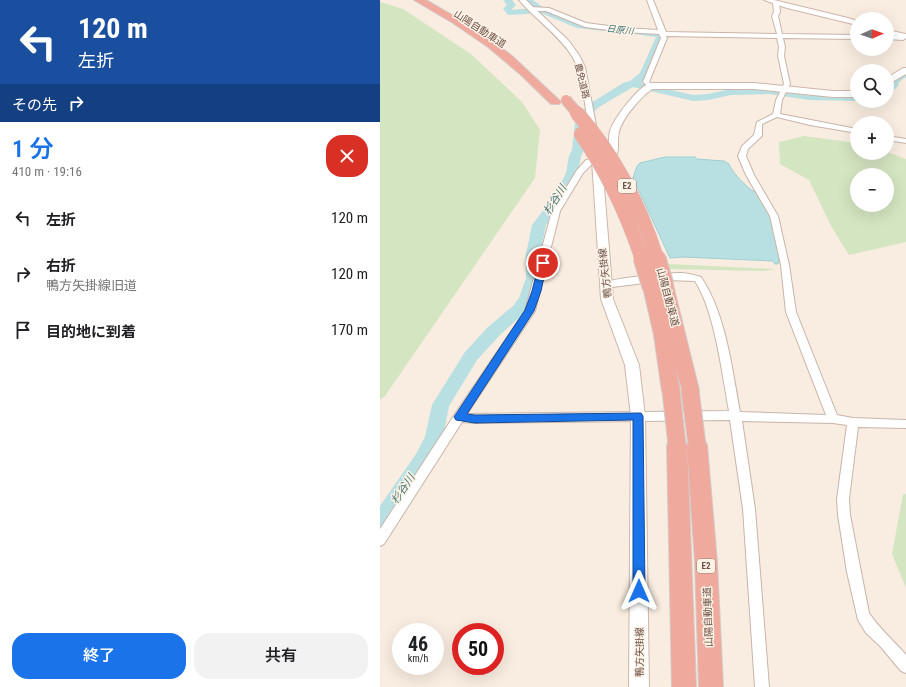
<!DOCTYPE html>
<html lang="ja">
<head>
<meta charset="utf-8">
<style>
	:root { --surface:#fff; --page:#f2f2f2; --text:#202124; --muted:#757577; --accent:#1a73e8 }
	body { margin:0; font-family:"Roboto Condensed","Noto Sans JP",sans-serif; background:var(--page); color:var(--text); height:100vh; display:flex; flex-direction:column; font-size:15px; white-space:nowrap }
	* { box-sizing:border-box; margin:0 }
	p { font-size:13px; color:var(--muted) }
	.icon { flex:none; width:22px; height:22px; fill:none; stroke:currentColor; stroke-width:2; stroke-linecap:round; stroke-linejoin:round }
	.map { position:relative; flex:1; overflow:hidden }
	.sheet { display:flex; flex-direction:column; background:var(--surface); width:380px }
	.sheet>* { flex:none }
	.guide { background:#1a4fa0; color:#fff; overflow:hidden }
	.needle { width:26px; rotate:88deg }
	.controls { position:absolute; left:470px; top:12px; display:grid; gap:8px }
	.controls a { display:grid; place-items:center; width:44px; height:44px; border-radius:50%; background:var(--surface); box-shadow:0 4px 16px #0002; font-size:20px }
	.speed { position:absolute; left:12px; top:623px; display:flex; gap:8px; font-size:20px; font-weight:700; text-align:center }
	.speed>* { display:grid; place-content:center; width:52px; height:52px; border-radius:50%; background:var(--surface); box-shadow:0 4px 16px #0002; line-height:1 }
	.speed small { font-size:10px; font-weight:400 }
	.speed .limit { border:6px solid #d22; background:#fff; color:#111 }
	.pin { position:absolute; display:grid; place-items:center; width:34px; height:34px; color:#fff; margin:-17px; border:2px solid #fff; border-radius:50%; box-shadow:0 1px 4px #0007 }
	.me { position:absolute; width:44px; margin:-22px; rotate:0deg; stroke-linejoin:round; filter:drop-shadow(0 0 3px #0008) }
	.turn { display:flex; align-items:center; gap:14px; height:84px; padding:0 12px; font-size:18px }
	.turn .icon { width:52px; height:52px; stroke-width:2.5 }
	.turn b { display:block; font-size:28px; line-height:34px }
	.then { display:flex; align-items:center; height:38px; padding:0 12px; background:#0003; gap:8px; font-size:15px }
	.round { display:grid; place-items:center; flex:none; width:42px; height:42px; border-radius:16px; background:var(--page) }
	.headline { display:flex; align-items:center; justify-content:space-between; height:68px; padding:0 12px }
	h1 { font-size:24px; font-weight:600; line-height:30px; color:var(--accent) }
	.button { display:flex; gap:8px; margin-top:auto; padding:8px 12px }
	.button a { flex:1; height:46px; border-radius:16px; background:var(--accent); color:#fff; font-size:16px; font-weight:600; line-height:46px; text-align:center }
	.button a+a { background:var(--page); color:var(--text) }
	ul { padding:0; list-style:none }
	li { display:flex; align-items:center; gap:12px; height:56px; padding:0 12px }
	li div { flex:1 }
	li b { display:block; font-size:15px }
	li em { font-style:normal }
	main { display:flex; flex:1; min-height:0 }
	.map>svg:first-child { display:block }
</style>
</head>
<body>
<main>
<section class="sheet">
<div class="guide">
<div class="turn"><svg class="icon" aria-label="left" viewBox="0 0 24 24"><path d="M17 20v-9H6M10 6l-5 5 5 5"/></svg><div><b>120 m</b>左折</div></div>
<div class="then">その先<svg class="icon" aria-label="right" viewBox="0 0 24 24"><path d="M7 20v-9h11M14 6l5 5-5 5"/></svg></div>
</div>
<div class="headline"><div><h1>1 分</h1><p>410 m · 19:16</p></div><a class="round" style="background:#d93025;color:#fff"><svg class="icon" aria-label="close" viewBox="0 0 24 24"><path d="M6 6l12 12M18 6L6 18"/></svg></a></div>
<ul>
<li><svg class="icon" aria-label="left" viewBox="0 0 24 24"><path d="M17 20v-9H6M10 6l-5 5 5 5"/></svg><div><b>左折</b></div><em>120 m</em></li>
<li><svg class="icon" aria-label="right" viewBox="0 0 24 24"><path d="M7 20v-9h11M14 6l5 5-5 5"/></svg><div><b>右折</b><p>鴨方矢掛線旧道</p></div><em>120 m</em></li>
<li><svg class="icon" aria-label="arrive" viewBox="0 0 24 24"><path d="M6 21V4h12l-3 4 3 4H6"/></svg><div><b>目的地に到着</b></div><em>170 m</em></li>
</ul>
<div class="button"><a>終了</a><a>共有</a></div>
</section>
<div class="map">
<svg width="526" height="687" viewBox="0 0 526 687">
	<rect width="100%" height="100%" fill="#f9ede1"/>
	<!-- green -->
	<path fill="#d4e5c1" fill-rule="evenodd" d="M0,2L23,9L91,54L142,102L160,130L155,178L5,396L0,400Z
		M424,136L477,143V153L507,152L526,159V242L469,255L451,226L429,180L400,164L399,142ZM477,175H507V205H477Z
		M288,264L396,269L385,271L290,269Z
		M523,494H526V588L512,554Z"/>
	<!-- water -->
	<path fill="#b8dfe1" stroke="#9fcfd1" d="M285,157H315L317,159L344,161L349,164C352,172 362,182 369,188C371,190 374,191 377,193C388,205 403,249 398,264H395L393,261L303,257L290,258L253,178L257,166L260,163Z"/>
	<g fill="none" stroke-linecap="round" stroke-linejoin="round">
		<!-- river -->
		<path fill="#b8dfe1" fill-rule="evenodd" d="M123,0H132L136,5L132,9L133,10L153,8L144,0H153L164,8L177,12L199,22L224,25L229,28L224,31L197,28L161,13L128,15L123,9L127,5Z
			M257,29L282,32L286,37L269,75L261,83L313,95L328,94L351,89L389,88L429,94L477,95L478,101L429,100L389,94L351,95L328,100L313,101L253,87L219,107L210,115L207,123L204,150L201,156L198,173L188,193L166,225L160,254V278L154,299L143,314L120,335L97,360L69,406L63,437L50,464L7,528L0,531V506L36,454L45,437L52,405L55,400L85,352L108,327L133,306L139,298L146,278V254L152,225L176,193L186,173L189,156L192,150L195,123L199,114L211,103L243,83L250,81L260,73L276,37L254,34L252,32Z
			M526,70V77L519,82C519,87 512,92 507,93C507,80 512,73 526,70Z"/>
		<!-- minor casing -->
		<g stroke="#c9b4a9" stroke-width="2">
			<path id="minor" d="M267,0H273L286,32L397,34L392,16L394,12L393,3L396,1L399,3L400,12L398,16L402,34L477,35V39L403,38L405,47L404,56L410,84L402,100L400,114L477,129V133L430,125L397,117L382,124V136L368,149L366,156L374,175L398,216L409,265L416,312L457,415L473,418L526,420V428L478,427L469,499L470,515L489,613C499,628 514,641 526,655V673L521,671L500,646L486,633L478,620L467,572L458,515L457,499L467,425L453,423L362,421L375,509L389,687H375L363,509L350,420L95,423L82,422L4,544L0,546V529L75,414L145,311L172,211L197,170L206,160L217,158L221,160L212,164L203,173L180,211L155,311L87,414L349,411C342,374 335,312 315,281L287,280L225,288L220,285C226,278 288,273 300,273C307,273 314,275 321,277C346,314 352,369 360,412L446,415L406,312L401,265L390,216L366,175L358,156L362,146L374,135L377,122L393,114L396,100L404,84L398,56L399,47L397,38L286,36L287,38L269,82L273,86L270,88L263,82L281,38L279,34L244,32L205,27L166,11H151L148,9L151,7L169,8L206,23L244,28L278,30Z
				M526,34V38L523,40L507,39V35L522,36Z
				M507,136L526,139V143L507,140Z"/>
		</g>
		<!-- tertiary casing -->
		<g stroke="#c9b4a9" stroke-width="2">
			<path id="tertiary" d="M139,0H146L188,40L199,55L205,67L218,136L217,138L214,139L210,136C206,114 203,74 192,56C178,34 155,19 139,0Z"/>
		</g>
		<!-- secondary casing -->
		<g stroke="#ceb6aa" stroke-width="2">
			<path id="secondary" d="M384,0H394L468,18L477,21V25L407,8Z
				M507,30L526,34V38L507,34Z
				M523,68H526V74L507,85V78Z
				M270,83H374L453,91H477V97H453L374,89H272C261,97 242,118 239,132C237,139 239,147 237,154L228,160L222,162L233,299L259,365L265,416L269,687H249L251,416L245,365L221,299L212,160L214,158L228,152C230,145 228,138 230,131C234,118 258,87 270,83Z"/>
		</g>
		<!-- motorway casing -->
		<g stroke="#d4cbc9" stroke-width="2">
			<path id="motorway" d="M34,0H46L98,30L132,56L179,100L181,102L179,104H171L140,74L108,47L73,23Z
				M285,280L291,281L293,285L319,390L316,395L310,397L304,395L296,370L300,391L297,396L291,398L285,396L282,391L274,335L263,287L265,283L271,282L277,285L279,281Z
				M297,437L304,439L307,445L316,687H292L287,445L290,439Z
				M317,437L324,439L327,445L337,562L343,687H319L315,562L307,445L310,439Z"/>
		</g>
		<!-- minor -->
		<use href="#minor" fill="#fff" fill-rule="evenodd"/>
		<!-- tertiary -->
		<use href="#tertiary" fill="#fff" fill-rule="evenodd"/>
		<!-- secondary -->
		<use href="#secondary" fill="#fff" fill-rule="evenodd"/>
		<!-- motorway -->
		<use href="#motorway" fill="#efa99d" fill-rule="evenodd"/>
		<!-- motorway-bridge-far2 casing -->
		<g stroke="#d4cbc9" stroke-width="12" stroke-linecap="butt">
			<path id="motorway-bridge-far2" d="M186,100L198,114"/>
		</g>
		<!-- motorway-bridge-far1 casing -->
		<g stroke="#d4cbc9" stroke-width="15" stroke-linecap="butt">
			<path id="motorway-bridge-far1" d="M197,113C235,156 260,205 277,259
				M201,134C228,173 247,214 262,259"/>
		</g>
		<!-- motorway-bridge casing -->
		<g stroke="#d4cbc9" stroke-width="19" stroke-linecap="butt">
			<path id="motorway-bridge" d="M262,258L271,287
				M277,258L285,285
				M310,390L317,445
				M291,391L297,445"/>
		</g>
		<!-- motorway-bridge-far2 -->
		<use href="#motorway-bridge-far2" stroke="#efa99d" stroke-width="10"/>
		<!-- motorway-bridge-far1 -->
		<use href="#motorway-bridge-far1" stroke="#efa99d" stroke-width="14"/>
		<!-- motorway-bridge -->
		<use href="#motorway-bridge" stroke="#efa99d" stroke-width="17"/>
	</g>
	<!-- route -->
	<path fill="#1a73e8" stroke="#114b97" d="M163,260L167,263L161,291L154,311L87,414L95,415L261,413L263,416L265,591L263,595L259,597L254,595L253,591V420L95,423L76,420L74,417L145,310L152,291L159,263Z"/>
	<g text-anchor="middle" dominant-baseline="central" stroke-width="3" stroke-linejoin="round" paint-order="stroke">
		<!-- far-water labels -->
		<g font-size="9" font-style="italic" fill="#437779" stroke="#fdf2e6">
			<text transform="translate(240 30) rotate(6)">日原川</text>
		</g>
		<!-- far-street labels -->
		<g font-size="9" fill="#6e534a" stroke="#fdf2e6">
			<text transform="translate(202 81) rotate(76)">農免道路</text>
		</g>
		<!-- shield labels -->
		<g fill="#fdf2e6" stroke="#998379" stroke-width="1">
			<rect x="238" y="179" width="18" height="14" rx="3"/>
			<rect x="317" y="559" width="18" height="14" rx="3"/>
		</g>
		<g font-size="9" font-weight="bold" fill="#6e534a">
			<text x="247" y="186">E2</text>
			<text x="326" y="566">E2</text>
		</g>
		<!-- street labels -->
		<g font-size="10" fill="#6e534a" stroke="#fdf2e6">
			<text transform="translate(100 29) rotate(33)">山陽自動車道</text>
			<text transform="translate(225 273) rotate(-97)">鴨方矢掛線</text>
			<text transform="translate(288 297) rotate(75)">山陽自動車道</text>
			<text transform="translate(328 617) rotate(-92)">山陽自動車道</text>
			<text transform="translate(259 652) rotate(-90)">鴨方矢掛線</text>
		</g>
		<!-- water labels -->
		<g font-size="11" font-style="italic" fill="#437779" stroke="#fdf2e6">
			<text transform="translate(175 200) rotate(-58)">杉谷川</text>
			<text transform="translate(23 489) rotate(-56)">杉谷川</text>
		</g>
	</g>
</svg>
<div class="controls">
<a><svg class="needle" viewBox="-14 -14 28 28"><path d="M0-13l5 13h-10z" fill="#e53935"/><path d="M0 13l5-13h-10z" fill="#757577"/></svg></a>
<a><svg class="icon" aria-label="search" viewBox="0 0 24 24"><circle cx="10" cy="10" r="6"/><path d="M15 15l6 6"/></svg></a>
<a>+</a>
<a>−</a>
</div>
<div class="speed"><div>46<small>km/h</small></div><div class="limit">50</div></div>
<div class="pin" style="left:163px;top:263px;background:#d93025"><svg class="icon" aria-label="arrive" viewBox="0 0 24 24"><path d="M6 21V4h12l-3 4 3 4H6"/></svg></div>
<svg class="me" style="left:259px;top:591px" viewBox="-20 -20 40 40"><path d="M0-17L14 15 0 8-14 15z" fill="#1a73e8" stroke="#fff" stroke-width="4"/></svg>
</div>
</main>
</body>
</html>
